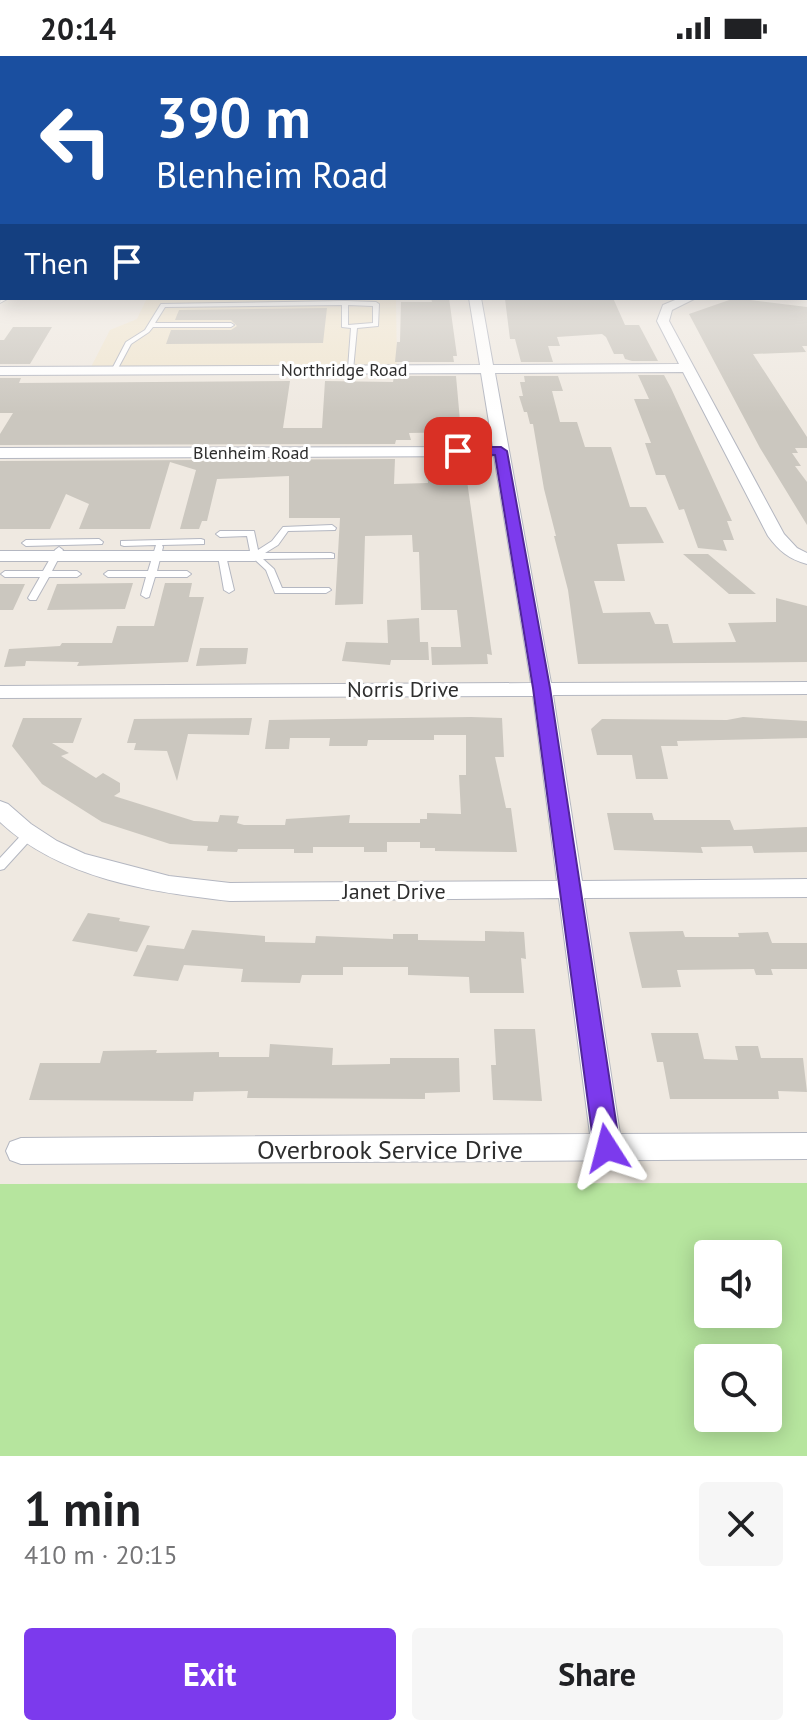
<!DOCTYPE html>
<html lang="en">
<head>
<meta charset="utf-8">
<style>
	:root { --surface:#fff; --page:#f6f6f6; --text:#202124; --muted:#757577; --accent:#7c3aed }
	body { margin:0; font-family:"PT Sans",sans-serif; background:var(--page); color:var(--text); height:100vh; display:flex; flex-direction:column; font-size:30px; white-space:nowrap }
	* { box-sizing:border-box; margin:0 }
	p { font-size:26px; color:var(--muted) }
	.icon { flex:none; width:44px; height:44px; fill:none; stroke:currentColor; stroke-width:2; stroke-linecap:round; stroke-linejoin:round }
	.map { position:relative; height:1400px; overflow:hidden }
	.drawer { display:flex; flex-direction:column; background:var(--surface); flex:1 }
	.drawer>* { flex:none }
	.banner { position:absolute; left:0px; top:0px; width:808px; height:244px; box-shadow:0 4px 20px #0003; background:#1a4fa0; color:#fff; overflow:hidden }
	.fabs { position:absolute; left:694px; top:1184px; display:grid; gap:16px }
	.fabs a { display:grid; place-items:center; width:88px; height:88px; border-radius:8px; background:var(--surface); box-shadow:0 4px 20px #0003; font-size:40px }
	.pin { position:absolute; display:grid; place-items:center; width:68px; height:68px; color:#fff; margin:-34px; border-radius:16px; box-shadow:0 4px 12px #0006 }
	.me { position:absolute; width:88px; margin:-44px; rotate:351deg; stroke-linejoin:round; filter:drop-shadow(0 0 6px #0008) }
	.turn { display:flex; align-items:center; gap:28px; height:168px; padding:0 24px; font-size:36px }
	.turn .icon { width:104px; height:104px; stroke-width:2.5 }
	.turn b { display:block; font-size:56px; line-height:68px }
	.then { display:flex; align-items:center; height:76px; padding:0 24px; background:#0003; gap:16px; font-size:30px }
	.round { display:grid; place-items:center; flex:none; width:84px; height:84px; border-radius:8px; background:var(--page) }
	.head { display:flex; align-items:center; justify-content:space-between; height:136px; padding:0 24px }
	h1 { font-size:48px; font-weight:800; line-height:60px }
	.cta { display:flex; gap:16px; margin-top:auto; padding:16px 24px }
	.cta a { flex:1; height:92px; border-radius:8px; background:var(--accent); color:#fff; font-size:32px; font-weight:800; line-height:92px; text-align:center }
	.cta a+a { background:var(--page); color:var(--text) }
	.status { display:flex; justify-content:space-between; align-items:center; height:56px; padding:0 40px; background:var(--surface); direction:ltr }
	.status svg { height:22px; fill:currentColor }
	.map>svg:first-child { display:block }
</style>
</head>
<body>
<div class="status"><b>20:14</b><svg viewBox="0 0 49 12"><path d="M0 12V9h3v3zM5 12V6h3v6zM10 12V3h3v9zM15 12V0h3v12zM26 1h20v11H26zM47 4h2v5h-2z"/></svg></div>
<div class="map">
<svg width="807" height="1400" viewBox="0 0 807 1400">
	<rect width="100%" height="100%" fill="#efe9e1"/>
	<!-- education -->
	<path fill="#f0e6d1" d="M147,242H396L397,311L90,313L110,274L137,263Z"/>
	<!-- green -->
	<path fill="#b6e59e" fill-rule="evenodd" d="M807,1127V1400H0V1128ZM708,1198H768V1258H708ZM708,1302H768V1362H708Z"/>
	<!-- building -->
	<path fill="#cbc7bf" d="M431,242H449L457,300H453L454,306H395L397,286H400L401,246H432Z
		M613,242L625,269H639L658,305H632L625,303L623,298H614L606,281L602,278L557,281L560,290H548L553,306H521L515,283H510L505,243Z
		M735,242L807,251V290H802L806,296L753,298L807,381V392H795L798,397H792L801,410H795L807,426V469L760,392L689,258Z
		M327,252L323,287L166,288L171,274H231L237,270L231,264H175L179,254Z
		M13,271H52L30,308H0V284H4Z
		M638,319H664L671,332L732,465H727L734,484H723L727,495L698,492L684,453L679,454L665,419H656L645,387H651L634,343H649Z
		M394,320H456L461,376L409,377L411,384H396L395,388L0,389V378L13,357H0V322H21L19,327L290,325L283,372H322L325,325L393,326Z
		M524,320H558L563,335H552L560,366H577L585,391H611L630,451H646L664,487L617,488L625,525H594L603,557L650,556L655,568H668L673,587L736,586L728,567L776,566V542L807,550V606L578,608L568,534L554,480H556L544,433L533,368H530L527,356H524L519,340H523L520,326H525Z
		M395,403L394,428L428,427L427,416H441L443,410L465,411L492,599L487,598L488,608L432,609L431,591H461L457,554H421L419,496H413L412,479L365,480L363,548L335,549L340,462H289V420L217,423L207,465H202L199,473H180L196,414L170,406L150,473H79L89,448L66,438L50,473H0V405Z
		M683,498H708L756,538H729Z
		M133,527L125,553L47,554L57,528Z
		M165,527H192L189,541H204L188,606L77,610L79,606L26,605L25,610L4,611L9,593L60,590L62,587H112L117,570H154Z
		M0,528H25L13,554H0Z
		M419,562L420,586H428L429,604H391L390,609L342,605L346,586L388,587L387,564Z
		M200,592H248L246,608L196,610Z
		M471,661L502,662L504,701H495L506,752H511L517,796L435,795V792H420V786H387V796H364V791H313V797H294V793H238L237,796L207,795L208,790L170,788L102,766L42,728L12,690L23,662H82L73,687H52L69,697L61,700L96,722L103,717L120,727V736L114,740L194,765L218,766L220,759L239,760L237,767L244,769H285L286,763L350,759L349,767H420V763H427V757L461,758L459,719H466V679H434V684H368L367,690H329L330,682H290L289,693H265L269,664Z
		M743,661L807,665V682L677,685L678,690H661L668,723H636L632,699H597L591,673L602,663L727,664Z
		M252,662L249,679L188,678L177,725L167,695L134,694L136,687H127L134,663Z
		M607,757H652L654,764H730L734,774L807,771V796L754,797L752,790L701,791L703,797L614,794Z
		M88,857L120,862L119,865L150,870L137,896L72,885Z
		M192,874L265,880V886L315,887L316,880L393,883V878H418V884L485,885V875L524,876L526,903L521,902L524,937H470L469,921L408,919V911H343V919H302L300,927L241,926L243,913L184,909L178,925L133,920L147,889L184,893Z
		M683,875L685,881H739L738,877L768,876L772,887H807V913H771L773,919H756L754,913L677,914L681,931L642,932L629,876Z
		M494,973H535L542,1045L493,1044L491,1009H496Z
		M651,977H698L704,1003L738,1004L735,990H758L761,1002H803L807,1036L778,1035L779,1043H670L663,1006H657Z
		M270,988L333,992L332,1009L390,1008V1002H459L460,1036L425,1037V1043L247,1042L248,1035L194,1036L193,1045L29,1044L40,1007H100L103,995L157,994L156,997L219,996V1001H269Z"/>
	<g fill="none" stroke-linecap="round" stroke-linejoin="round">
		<!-- lane casing -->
		<g stroke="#b4b7c1" stroke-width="2">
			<path id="lane" d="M345,245L376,246L379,248L378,270L357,272L353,314L348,313L351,272L342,271V249L165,251L155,267H231L234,269L231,271H153L149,276L131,288L116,316L111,315L126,286L145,274L161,248ZM348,249L373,250V267L348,269Z
				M332,469L336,472L335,474L288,475L278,489L265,497H331L334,498V502L263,503L274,513L282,532H329L331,534L326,537H275L266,514L251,500L247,480L220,481L216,478L220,475H254L258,494L272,485L283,471Z
				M99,483L103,486L102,488L26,490L22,487L26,484Z
				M201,483L204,484V488L162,489L163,491L157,515H187L191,518L187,521H155L149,541L146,542L141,539L146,521H108L104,518L108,515H148L156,489L124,490L121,489V485Z
				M59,491L63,494L52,515H77L81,518L77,521H49L36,544H30L28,542L40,521H5L1,518L5,515H43L55,494Z
				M222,497L226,500L234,534L229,537L224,534L218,500Z
				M30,773L34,774L36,777L34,780L4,813L0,814V802L26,774Z"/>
		</g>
		<!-- street casing -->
		<g stroke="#b4b7c1" stroke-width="2">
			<path id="street" d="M0,173H2V179H0Z
				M806,195H807V201H806Z
				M0,230H2V236H0Z
				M469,242H481L493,309L679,308L657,265L663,249L680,242H696L672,254L669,265L784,478L797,492L807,497V508C789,503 779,495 768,480L683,316L495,317L551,627L807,626V638L553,639L582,825L807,823V841L584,842L620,1078L807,1077V1103L21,1108L10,1104L6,1095L10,1086L21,1082L590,1078L559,842L230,845C150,836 61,823 0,766V745L8,748L31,768L57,785L85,798L169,820L230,827L557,825L533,640L0,642V630L531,627L494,400L0,402V392L493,391L481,317L0,319V311L480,309Z
				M0,495H255L264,500L255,505H0Z"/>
		</g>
		<!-- secondary casing -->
		<g stroke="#b4b7c1" stroke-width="2">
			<path id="secondary" d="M2,235V242H9L0,247Z"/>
		</g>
		<!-- lane -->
		<use href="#lane" fill="#fff" fill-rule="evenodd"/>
		<!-- street -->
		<use href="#street" fill="#fff" fill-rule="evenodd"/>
		<!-- secondary -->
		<use href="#secondary" fill="#fff" fill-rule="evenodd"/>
	</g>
	<!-- sky -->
	<linearGradient id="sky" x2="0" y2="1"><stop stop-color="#7abfeb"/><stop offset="0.45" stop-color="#f8f5f2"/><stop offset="1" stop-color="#f8f5f2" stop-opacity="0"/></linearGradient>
	<rect width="807" height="357" fill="url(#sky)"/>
	<!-- route -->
	<path fill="#7c3aed" stroke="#51269a" stroke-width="2" d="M458,391H501L507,395L550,632L620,1092L616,1099L607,1103L598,1099L594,1092L533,632L495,399L453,398V392Z"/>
	<g text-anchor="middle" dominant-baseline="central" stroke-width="6" stroke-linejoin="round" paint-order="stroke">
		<!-- far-street labels -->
		<g font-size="18" fill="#2e2e2e" stroke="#fff">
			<text x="344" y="313">Northridge Road</text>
			<text x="251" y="396">Blenheim Road</text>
		</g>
		<!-- street labels -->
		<g font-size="22" fill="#2e2e2e" stroke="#fff">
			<text x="403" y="633">Norris Drive</text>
			<text x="394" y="835">Janet Drive</text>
		</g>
		<!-- near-street labels -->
		<g font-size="26" fill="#2e2e2e" stroke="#fff">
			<text x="390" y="1093">Overbrook Service Drive</text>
		</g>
	</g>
</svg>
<div class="fabs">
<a><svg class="icon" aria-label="sound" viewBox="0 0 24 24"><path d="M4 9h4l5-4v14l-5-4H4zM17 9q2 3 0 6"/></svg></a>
<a><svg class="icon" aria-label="search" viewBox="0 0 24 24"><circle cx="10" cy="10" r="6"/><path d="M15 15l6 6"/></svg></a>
</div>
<div class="pin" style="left:458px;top:395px;background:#d93025"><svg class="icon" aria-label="arrive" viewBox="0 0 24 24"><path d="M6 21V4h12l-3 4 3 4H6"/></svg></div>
<svg class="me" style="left:607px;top:1092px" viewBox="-20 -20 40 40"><path d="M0-17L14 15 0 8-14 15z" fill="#7c3aed" stroke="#fff" stroke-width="4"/></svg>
<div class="banner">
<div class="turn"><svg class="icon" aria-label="left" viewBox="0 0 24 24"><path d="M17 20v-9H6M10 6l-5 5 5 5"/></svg><div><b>390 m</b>Blenheim Road</div></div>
<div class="then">Then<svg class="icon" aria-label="arrive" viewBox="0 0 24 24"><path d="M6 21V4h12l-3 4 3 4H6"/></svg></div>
</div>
</div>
<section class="drawer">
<div class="head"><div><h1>1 min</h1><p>410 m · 20:15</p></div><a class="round"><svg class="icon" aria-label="close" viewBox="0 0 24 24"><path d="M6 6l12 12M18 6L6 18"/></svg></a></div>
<div class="cta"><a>Exit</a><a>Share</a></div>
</section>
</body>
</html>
